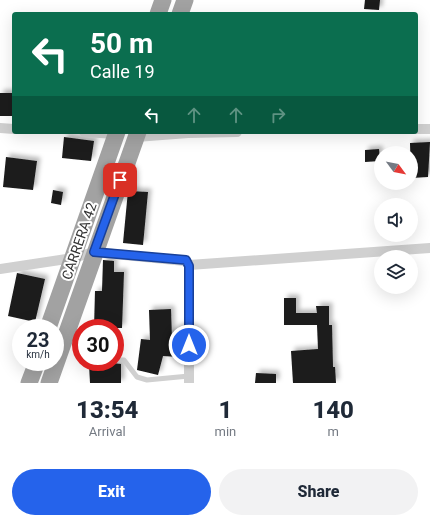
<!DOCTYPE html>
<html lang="en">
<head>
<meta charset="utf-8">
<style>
	:root { --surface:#fff; --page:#f2f2f3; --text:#1f2937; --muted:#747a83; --accent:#2563eb }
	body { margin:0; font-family:Roboto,sans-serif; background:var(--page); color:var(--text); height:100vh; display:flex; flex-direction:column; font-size:15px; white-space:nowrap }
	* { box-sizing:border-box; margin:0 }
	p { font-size:13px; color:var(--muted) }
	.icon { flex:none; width:22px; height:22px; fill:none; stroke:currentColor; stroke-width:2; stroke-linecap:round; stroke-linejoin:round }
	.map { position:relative; height:383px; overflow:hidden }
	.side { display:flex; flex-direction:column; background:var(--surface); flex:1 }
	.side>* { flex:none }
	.banner { position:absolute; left:12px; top:12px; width:406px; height:122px; border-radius:4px; box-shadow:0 4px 16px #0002; background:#0b6e4f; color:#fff; overflow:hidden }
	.needle { width:26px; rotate:122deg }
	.tools { position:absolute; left:374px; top:146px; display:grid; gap:8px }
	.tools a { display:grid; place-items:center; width:44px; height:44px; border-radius:50%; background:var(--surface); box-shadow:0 4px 16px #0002; font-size:20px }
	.speed { position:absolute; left:12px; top:319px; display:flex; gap:8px; font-size:20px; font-weight:700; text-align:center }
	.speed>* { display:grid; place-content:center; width:52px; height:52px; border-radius:50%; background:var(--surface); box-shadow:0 4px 16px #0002; line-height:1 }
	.speed small { font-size:10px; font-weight:400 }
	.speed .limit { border:6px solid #d22; background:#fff; color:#111 }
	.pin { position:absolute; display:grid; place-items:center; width:34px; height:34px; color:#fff; margin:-17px; border-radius:8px; box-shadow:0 2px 6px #0006 }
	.me { position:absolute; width:44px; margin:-22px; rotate:0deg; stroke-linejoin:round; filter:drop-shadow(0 0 3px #0008) }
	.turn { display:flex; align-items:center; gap:14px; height:84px; padding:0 12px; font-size:18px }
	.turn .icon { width:52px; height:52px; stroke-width:2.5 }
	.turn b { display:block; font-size:28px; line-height:34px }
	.lanes { display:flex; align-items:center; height:38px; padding:0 12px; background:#0003; justify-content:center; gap:20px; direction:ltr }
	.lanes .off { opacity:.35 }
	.eta { display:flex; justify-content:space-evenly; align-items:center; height:68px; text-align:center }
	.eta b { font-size:24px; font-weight:800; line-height:28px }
	.primary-button { display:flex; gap:8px; margin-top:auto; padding:8px 12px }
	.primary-button a { flex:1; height:46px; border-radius:24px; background:var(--accent); color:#fff; font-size:16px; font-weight:800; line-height:46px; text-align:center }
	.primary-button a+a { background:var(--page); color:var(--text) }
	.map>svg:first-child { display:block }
</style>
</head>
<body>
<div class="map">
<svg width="430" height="383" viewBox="0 0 430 383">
	<defs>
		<filter id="shadow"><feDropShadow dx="3.5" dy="-3.5" stdDeviation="2" flood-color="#0004"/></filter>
	</defs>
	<rect width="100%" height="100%" fill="#fff"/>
	<!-- building -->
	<path fill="#1a1a1a" filter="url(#shadow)" d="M365,0H380L379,10L364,9Z
		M0,93H14V116H0Z
		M64,137L94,141L91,161L62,158Z
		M430,142L428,177L411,178L410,143Z
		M379,149L380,161L365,162V150Z
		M6,157L37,161L33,190L3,187Z
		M53,190L63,192L61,205L51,203Z
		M128,191L148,192L143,245L123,243Z
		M103,260L114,261V272H124L122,328H94L95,291H102Z
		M17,273L45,279L35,322L8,316Z
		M284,298H296V313H317L316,306H329V325H332L333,367H335L336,383H293L291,351L318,349L317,325H284Z
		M171,309L172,340L180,341L179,357L163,356L158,375L137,370L141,339L150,340L149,310Z
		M112,363L121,364V383H90L89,365Z
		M256,373L276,374V383H255Z"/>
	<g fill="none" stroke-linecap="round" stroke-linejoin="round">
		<!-- service -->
		<path stroke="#d0d0d0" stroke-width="5" d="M115,360H124L137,377L147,380L189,376"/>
		<!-- minor -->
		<path stroke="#d0d0d0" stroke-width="10" d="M0,128L14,129
			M416,129H430
			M84,132L116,134
			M136,137L188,133L237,132
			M189,265L430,248
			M0,269L73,258L94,252L185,261L189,265V383"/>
		<!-- trunk -->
		<path stroke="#a2a2a2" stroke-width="17" d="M158,14L163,0
			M180,14L185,0
			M48,328L117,132
			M29,383L37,362
			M49,383L138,132"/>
	</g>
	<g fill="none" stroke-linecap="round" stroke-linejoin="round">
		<!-- route casing -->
		<g stroke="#184099" stroke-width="10">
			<path id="route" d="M120,180L94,252L186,260L189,266V345"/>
		</g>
		<!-- route -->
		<use href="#route" stroke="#2563eb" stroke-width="7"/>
	</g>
	<g text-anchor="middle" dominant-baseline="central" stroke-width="4" stroke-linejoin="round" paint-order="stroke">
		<!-- street labels -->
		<g font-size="14" fill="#333" stroke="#fff">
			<text transform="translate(79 241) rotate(-71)">CARRERA 42</text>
		</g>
	</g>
</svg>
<div class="tools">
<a><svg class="needle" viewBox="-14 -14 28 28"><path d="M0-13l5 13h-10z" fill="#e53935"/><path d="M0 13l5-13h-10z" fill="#747a83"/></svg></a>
<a><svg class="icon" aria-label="sound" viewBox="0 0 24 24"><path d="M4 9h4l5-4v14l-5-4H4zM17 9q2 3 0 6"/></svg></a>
<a><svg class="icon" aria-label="layers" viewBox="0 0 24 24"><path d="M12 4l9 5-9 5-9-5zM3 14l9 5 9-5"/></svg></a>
</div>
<div class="speed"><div>23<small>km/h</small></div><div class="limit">30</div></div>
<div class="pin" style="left:120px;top:180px;background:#d93025"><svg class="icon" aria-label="arrive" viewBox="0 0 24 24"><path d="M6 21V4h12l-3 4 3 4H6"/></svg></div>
<svg class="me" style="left:189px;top:345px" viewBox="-20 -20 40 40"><circle r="17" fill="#2563eb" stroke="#fff" stroke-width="3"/><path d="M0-11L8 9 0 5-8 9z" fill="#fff"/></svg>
<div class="banner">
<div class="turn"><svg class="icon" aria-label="left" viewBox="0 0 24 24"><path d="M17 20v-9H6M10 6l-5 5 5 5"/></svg><div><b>50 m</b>Calle 19</div></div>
<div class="lanes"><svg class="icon" aria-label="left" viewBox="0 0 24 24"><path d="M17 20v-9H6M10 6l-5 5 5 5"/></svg><svg class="icon off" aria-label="ahead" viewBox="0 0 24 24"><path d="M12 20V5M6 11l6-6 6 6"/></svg><svg class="icon off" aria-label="ahead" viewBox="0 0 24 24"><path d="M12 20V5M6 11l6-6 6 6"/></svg><svg class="icon off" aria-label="right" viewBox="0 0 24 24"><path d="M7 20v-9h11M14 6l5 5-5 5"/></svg></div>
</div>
</div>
<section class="side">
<div class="eta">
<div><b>13:54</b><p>Arrival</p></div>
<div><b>1</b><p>min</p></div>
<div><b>140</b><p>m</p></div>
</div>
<div class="primary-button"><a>Exit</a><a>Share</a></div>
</section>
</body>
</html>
